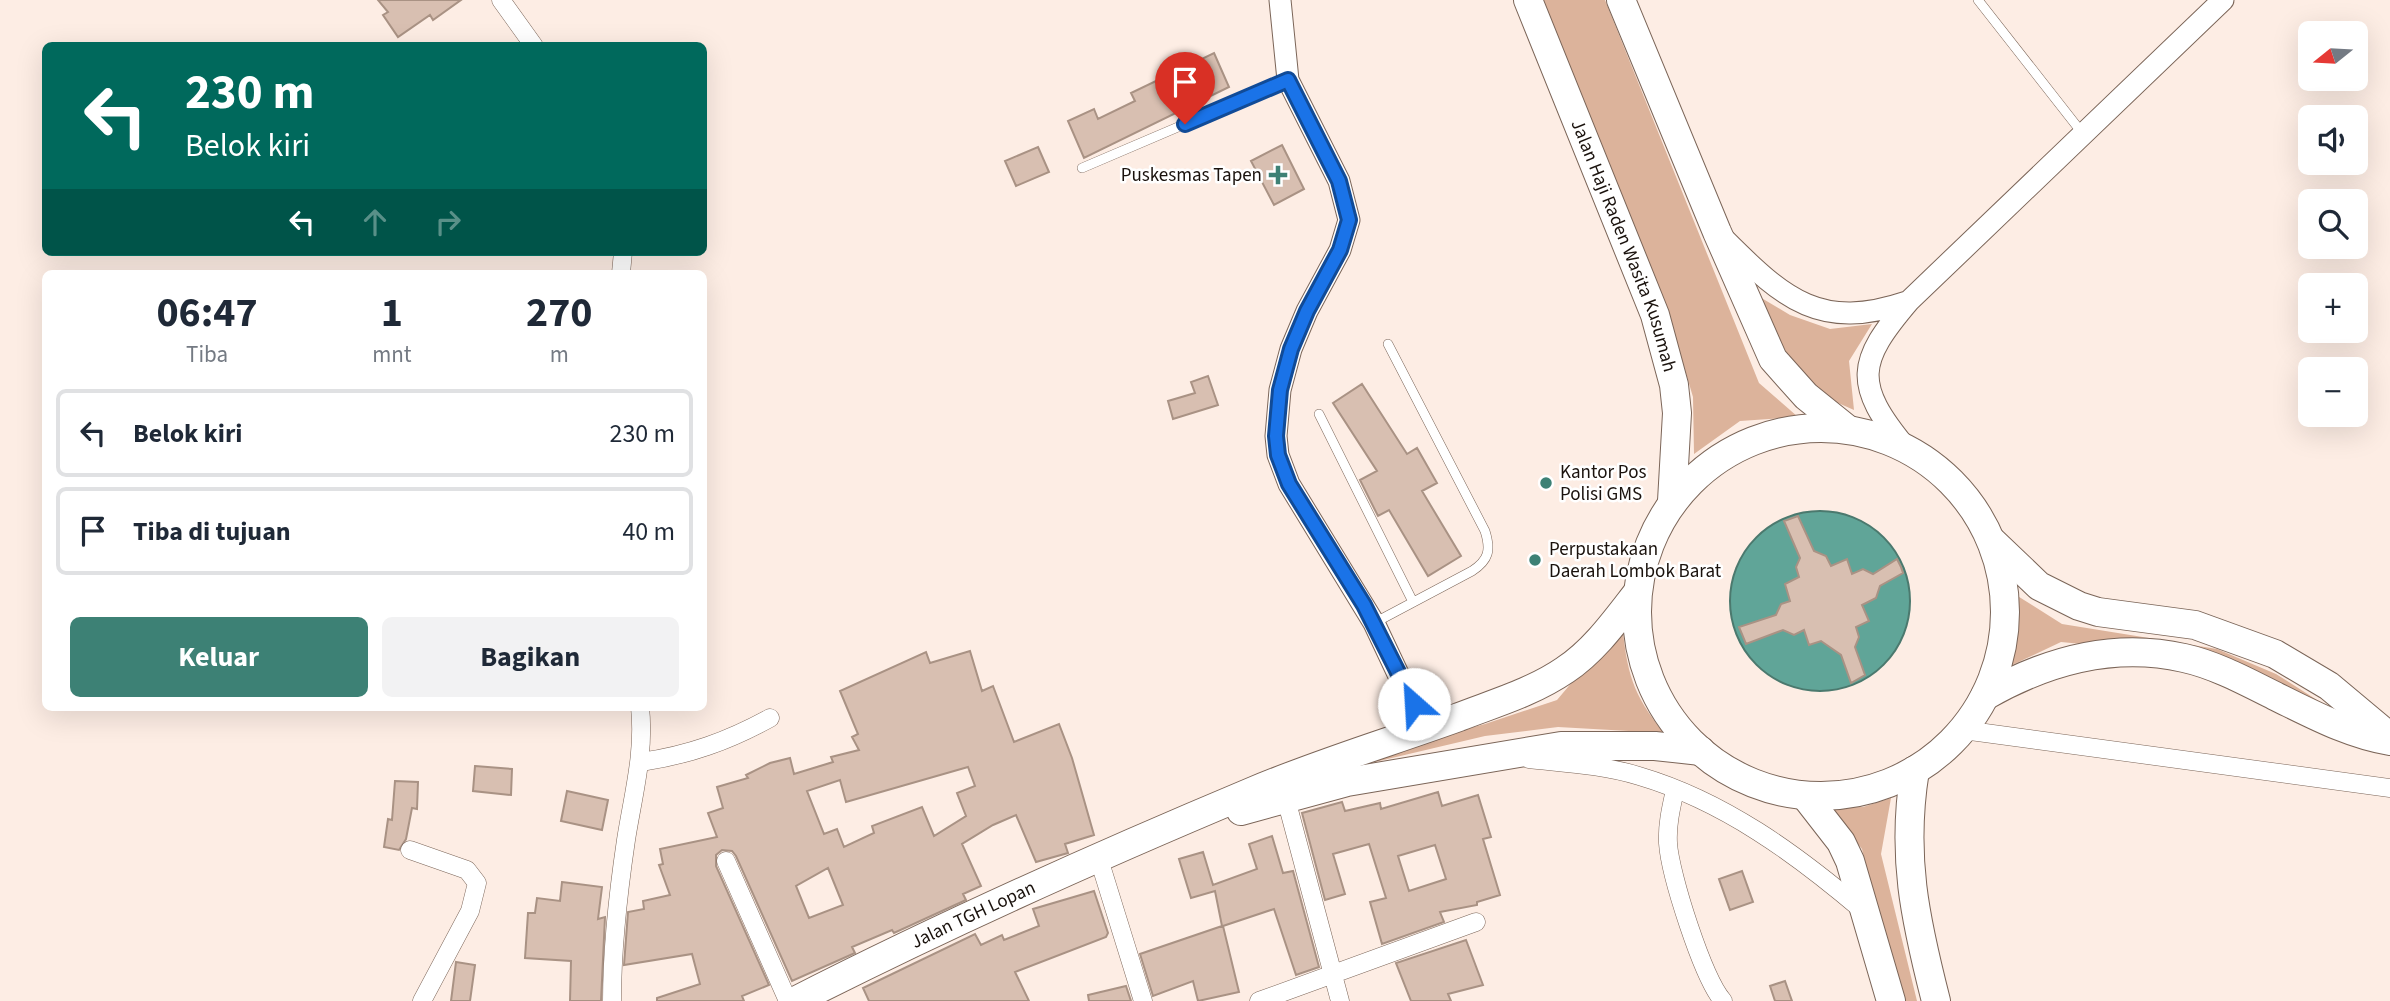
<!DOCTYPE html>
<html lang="id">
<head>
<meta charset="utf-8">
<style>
	:root { --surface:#fff; --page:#f2f2f3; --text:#1f2937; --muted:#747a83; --line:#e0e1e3; --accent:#3d8175 }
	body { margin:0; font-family:"Source Sans 3",sans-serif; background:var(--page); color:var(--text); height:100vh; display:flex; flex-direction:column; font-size:26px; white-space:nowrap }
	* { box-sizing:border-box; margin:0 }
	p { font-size:23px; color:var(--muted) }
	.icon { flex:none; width:38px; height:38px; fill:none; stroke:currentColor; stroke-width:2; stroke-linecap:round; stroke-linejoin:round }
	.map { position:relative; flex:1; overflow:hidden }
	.drawer { position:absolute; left:42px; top:270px; width:665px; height:441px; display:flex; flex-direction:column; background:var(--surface); border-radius:10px; box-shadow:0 7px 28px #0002 }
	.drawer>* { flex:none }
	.top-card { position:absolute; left:42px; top:42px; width:665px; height:214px; border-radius:10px; box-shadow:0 7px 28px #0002; background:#00695c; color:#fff; overflow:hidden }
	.needle { width:46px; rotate:252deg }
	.controls { position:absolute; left:2298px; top:21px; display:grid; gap:14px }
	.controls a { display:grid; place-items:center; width:70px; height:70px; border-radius:10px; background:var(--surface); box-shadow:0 7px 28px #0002; font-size:35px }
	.pin { position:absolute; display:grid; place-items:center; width:60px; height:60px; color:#fff; margin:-72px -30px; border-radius:50% 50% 50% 0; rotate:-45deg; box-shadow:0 0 7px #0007 }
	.pin .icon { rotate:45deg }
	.me { position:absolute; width:77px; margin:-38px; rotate:334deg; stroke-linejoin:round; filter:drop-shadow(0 0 5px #0008) }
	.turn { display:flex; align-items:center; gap:24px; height:147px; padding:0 28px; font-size:32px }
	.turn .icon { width:91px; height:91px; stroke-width:2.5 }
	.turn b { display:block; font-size:49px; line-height:60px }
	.lanes { display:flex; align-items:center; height:66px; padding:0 28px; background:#0003; justify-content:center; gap:35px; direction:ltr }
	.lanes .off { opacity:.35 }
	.eta { display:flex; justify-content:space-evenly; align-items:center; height:119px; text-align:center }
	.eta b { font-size:42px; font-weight:700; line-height:49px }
	.primary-button { display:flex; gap:14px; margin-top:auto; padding:14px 28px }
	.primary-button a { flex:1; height:80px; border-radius:10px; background:var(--accent); color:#fff; font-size:28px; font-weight:700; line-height:80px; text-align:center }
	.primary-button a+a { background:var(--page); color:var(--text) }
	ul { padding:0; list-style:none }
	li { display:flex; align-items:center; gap:21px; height:88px; margin:0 14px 10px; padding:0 14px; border:4px solid var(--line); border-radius:10px }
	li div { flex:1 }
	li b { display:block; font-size:26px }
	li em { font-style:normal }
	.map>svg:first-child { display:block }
</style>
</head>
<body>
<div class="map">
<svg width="2390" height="1001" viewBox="0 0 2390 1001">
	<rect width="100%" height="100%" fill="#fdede4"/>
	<!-- green -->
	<path fill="#dcb39b" d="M1540,0H1605L1759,383L1798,417L1740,421L1694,454L1693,397L1674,333Z
		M1753,293L1790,315L1830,329L1872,324L1849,361L1854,410L1795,384Z
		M2016,595L2062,624L2217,649L2276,674L2339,714L2197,655L2061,642L2010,666Z
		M1622,623C1627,672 1632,694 1664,733L1558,727L1485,736L1358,766L1355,758L1485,724L1557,700Z
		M1891,798L1881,854L1917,1001H1900L1862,849L1830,808L1863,807Z"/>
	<!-- water -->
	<path fill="#60a598" stroke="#4b796e" stroke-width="2" d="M1730 601a90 90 0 1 1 180 0a90 90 0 1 1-180 0Z"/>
	<!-- building -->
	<path fill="#d8bfb1" stroke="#a99284" stroke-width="2" fill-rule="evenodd" d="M378,0H461L433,20L430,15L398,37L383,15L388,12Z
		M1214,53L1229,87L1084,158L1068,121L1094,109L1098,119L1135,101L1131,93Z
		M1282,145L1304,189L1274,205L1251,161Z
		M1038,147L1049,172L1016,186L1005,161Z
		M1208,376L1218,405L1173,419L1168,401L1195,393L1191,382Z
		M1362,384L1407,454L1417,448L1437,483L1422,491L1461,556L1428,576L1389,510L1378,516L1360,480L1377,471L1333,403Z
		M1798,516L1814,551L1826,556L1831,566L1847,559L1852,574L1863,569L1873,574L1897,559L1901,567L1903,573L1880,586L1876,598L1862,605L1869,621L1856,627L1859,637L1855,647L1865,675L1851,683L1841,655L1821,641L1809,645L1804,630L1794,635L1783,630L1746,644L1739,627L1776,615L1781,604L1790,601L1785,584L1799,577L1796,567L1800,558L1784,521Z
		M970,651L982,691L993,686L1014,742L1059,724L1072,758L1094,835L1065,844L1068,853L1036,862L1016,815L993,825L962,844L981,886L963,894L966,900L894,933L892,930L852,947L855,953L792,981L736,856L732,851L722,850L716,855V866L769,985L742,996L744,1001H657V998L700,984L692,954L624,965L628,912L644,909L643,901L670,895L659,865L663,864L660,849L717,837L708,813L723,808L717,787L748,778L746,775L770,763L790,758L794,774L833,762L831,757L859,750L852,737L858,734L840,691L926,652L930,663ZM968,767L975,786L957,793L966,816L934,836L922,807L872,826L874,833L844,847L837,829L824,834L807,791L840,780L846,802ZM828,868L843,905L809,918L796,886Z
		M475,766L512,769L511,795L473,791Z
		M395,781L418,782L417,809L412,808L406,839L399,850L384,847L388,819L392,820Z
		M567,791L608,800L602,830L561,821Z
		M1438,792L1442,806L1478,795L1491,837L1483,839L1500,895L1477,902V905L1440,912L1444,922L1382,944L1370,902L1386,898L1369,844L1333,854L1345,894L1325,900L1302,813L1342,802L1345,811L1380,803L1381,809ZM1435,845L1446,879L1409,891L1398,856Z
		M1272,836L1283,873L1293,871L1319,967L1296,975L1274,909L1223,926L1239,992L1198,1001L1193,981L1153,996L1140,954L1222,926L1215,891L1191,898L1179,859L1203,852L1213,885L1257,869L1249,844Z
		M1742,871L1753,902L1730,910L1719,879Z
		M562,882L602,887L598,919L605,917L601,1001H570L571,961L525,958L528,913H535L537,898L560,901Z
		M1094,891L1108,933L1106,937L1015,972L1029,1001H869L863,988L975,934L981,945L1002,935L1004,940L1039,926L1033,909Z
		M1466,940L1483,985L1448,994L1451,1001H1411L1396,963Z
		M456,962L475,965L470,1001H451Z
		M1785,981L1792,1001H1775L1770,986Z
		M1126,986L1131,1001H1089L1088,995Z"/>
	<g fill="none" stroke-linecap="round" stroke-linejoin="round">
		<!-- service casing -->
		<g stroke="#7b6558" stroke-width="10">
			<path id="service" d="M1978,0L2083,134
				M1082,168L1288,80
				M1319,414L1413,602
				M1374,623L1472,571C1489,560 1491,550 1485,531L1388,344"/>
		</g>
		<!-- minor casing -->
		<g stroke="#7b6558" stroke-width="19">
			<path id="minor" d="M501,0L534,46
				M621,273L623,252
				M1963,730L2390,788
				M1529,759C1565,763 1604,765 1639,776C1724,801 1796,854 1862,910
				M641,762C689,755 728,741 770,718
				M1675,790C1671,808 1667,825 1668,843C1670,875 1703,978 1723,1001
				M1286,799L1340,1001
				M410,850L467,870L477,883L470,911L422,1001
				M1098,856L1143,1001
				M726,861L788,1001
				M612,1001C612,947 618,894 626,840C633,795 645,753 640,707
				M1259,1001L1476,922"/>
		</g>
		<!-- tertiary casing -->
		<g stroke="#7b6558" stroke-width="23">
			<path id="tertiary" d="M1280,0L1288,80L1339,181L1349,220L1340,250L1307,311L1291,349L1280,390L1276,436L1278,455L1289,484L1374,623L1424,729
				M1725,240C1785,300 1821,331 1907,302
				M1906,448C1853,384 1857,362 1909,301L2223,0"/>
		</g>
		<!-- trunk casing -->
		<g stroke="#7b6558" stroke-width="30">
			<g id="trunk">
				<path id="s1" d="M1528,0L1655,315L1674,385L1677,413L1672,501"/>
				<path d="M1621,0L1717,232L1773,359L1806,396L1847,429"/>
				<circle cx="1821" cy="612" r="184"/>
				<path d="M1993,542L2039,586L2079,606L2098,612L2195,625L2275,654L2329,686L2390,737"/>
				<path d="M1985,696C2046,661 2114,642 2184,658C2216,665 2247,682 2277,697C2314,715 2349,734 2390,741"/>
				<path d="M1915,770C1901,855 1915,919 1936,1001"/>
				<path d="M1806,797L1841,842L1850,861L1891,1001"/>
				<path d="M1241,811L1347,782L1561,746H1655L1701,751"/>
				<path id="s2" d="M795,1001C944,925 1096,857 1251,792C1319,763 1390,742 1459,717C1495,703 1533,692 1565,670C1594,651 1616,620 1637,593"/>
			</g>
		</g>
		<!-- service -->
		<use href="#service" stroke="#fff" stroke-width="9"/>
		<!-- minor -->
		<use href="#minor" stroke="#fff" stroke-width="18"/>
		<!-- tertiary -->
		<use href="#tertiary" stroke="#fff" stroke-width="21"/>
		<!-- trunk -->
		<use href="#trunk" stroke="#fff" stroke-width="28"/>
	</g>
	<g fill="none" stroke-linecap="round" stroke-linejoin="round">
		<!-- route casing -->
		<g stroke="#114b97" stroke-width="18">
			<path id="route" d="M1185,124L1288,80L1339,181L1349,220L1340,250L1307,311L1291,349L1280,390L1276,436L1278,455L1289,484L1364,605L1414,704"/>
		</g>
		<!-- route -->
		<use href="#route" stroke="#1a73e8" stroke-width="12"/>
	</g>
	<!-- markers -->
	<g fill="#3d8175" stroke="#fff" stroke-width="2.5">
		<path d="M1274.5 164.5h7v7h7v7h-7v7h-7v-7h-7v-7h7z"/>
		<circle cx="1546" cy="483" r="7"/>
		<circle cx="1535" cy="560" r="7"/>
	</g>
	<g text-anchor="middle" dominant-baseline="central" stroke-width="5" stroke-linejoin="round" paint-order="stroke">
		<!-- poi labels -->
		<g font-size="19" fill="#1a120d" stroke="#fff" text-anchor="start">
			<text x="1262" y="175" text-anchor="end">Puskesmas Tapen</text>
			<text x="1560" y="472">Kantor Pos<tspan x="1560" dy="22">Polisi GMS</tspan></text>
			<text x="1549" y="549">Perpustakaan<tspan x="1549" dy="22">Daerah Lombok Barat</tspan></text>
		</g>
		<!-- street labels -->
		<g font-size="19" fill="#1a120d" stroke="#fff">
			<text stroke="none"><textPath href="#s1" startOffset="264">Jalan Haji Raden Wasita Kusumah</textPath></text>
			<text stroke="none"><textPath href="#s2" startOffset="198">Jalan TGH Lopan</textPath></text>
		</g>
	</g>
</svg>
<div class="controls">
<a><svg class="needle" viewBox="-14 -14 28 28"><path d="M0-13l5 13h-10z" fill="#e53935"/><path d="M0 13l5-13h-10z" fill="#747a83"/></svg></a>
<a><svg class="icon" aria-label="sound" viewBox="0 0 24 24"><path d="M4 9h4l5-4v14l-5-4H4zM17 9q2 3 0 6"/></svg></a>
<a><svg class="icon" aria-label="search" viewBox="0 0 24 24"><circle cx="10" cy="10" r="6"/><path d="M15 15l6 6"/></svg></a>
<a>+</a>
<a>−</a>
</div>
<div class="pin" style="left:1185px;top:124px;background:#d93025"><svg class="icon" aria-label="arrive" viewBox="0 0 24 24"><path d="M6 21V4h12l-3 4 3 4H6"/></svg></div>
<svg class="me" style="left:1414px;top:704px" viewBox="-20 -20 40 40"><circle r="19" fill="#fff"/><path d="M0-13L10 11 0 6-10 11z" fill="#1a73e8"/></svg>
<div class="top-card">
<div class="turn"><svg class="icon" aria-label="left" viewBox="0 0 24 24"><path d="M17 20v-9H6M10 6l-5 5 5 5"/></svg><div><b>230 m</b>Belok kiri</div></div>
<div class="lanes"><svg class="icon" aria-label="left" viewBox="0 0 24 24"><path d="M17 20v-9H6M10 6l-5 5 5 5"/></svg><svg class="icon off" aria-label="ahead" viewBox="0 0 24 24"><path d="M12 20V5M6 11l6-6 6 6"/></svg><svg class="icon off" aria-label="right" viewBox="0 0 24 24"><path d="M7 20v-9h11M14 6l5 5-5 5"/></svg></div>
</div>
<section class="drawer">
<div class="eta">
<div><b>06:47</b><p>Tiba</p></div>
<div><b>1</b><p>mnt</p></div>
<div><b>270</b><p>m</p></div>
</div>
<ul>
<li><svg class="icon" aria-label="left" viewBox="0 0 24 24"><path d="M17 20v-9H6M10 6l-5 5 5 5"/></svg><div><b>Belok kiri</b></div><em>230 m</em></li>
<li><svg class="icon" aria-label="arrive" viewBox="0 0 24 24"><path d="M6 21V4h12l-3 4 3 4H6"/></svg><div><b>Tiba di tujuan</b></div><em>40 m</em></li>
</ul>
<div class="primary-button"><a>Keluar</a><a>Bagikan</a></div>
</section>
</div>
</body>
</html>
